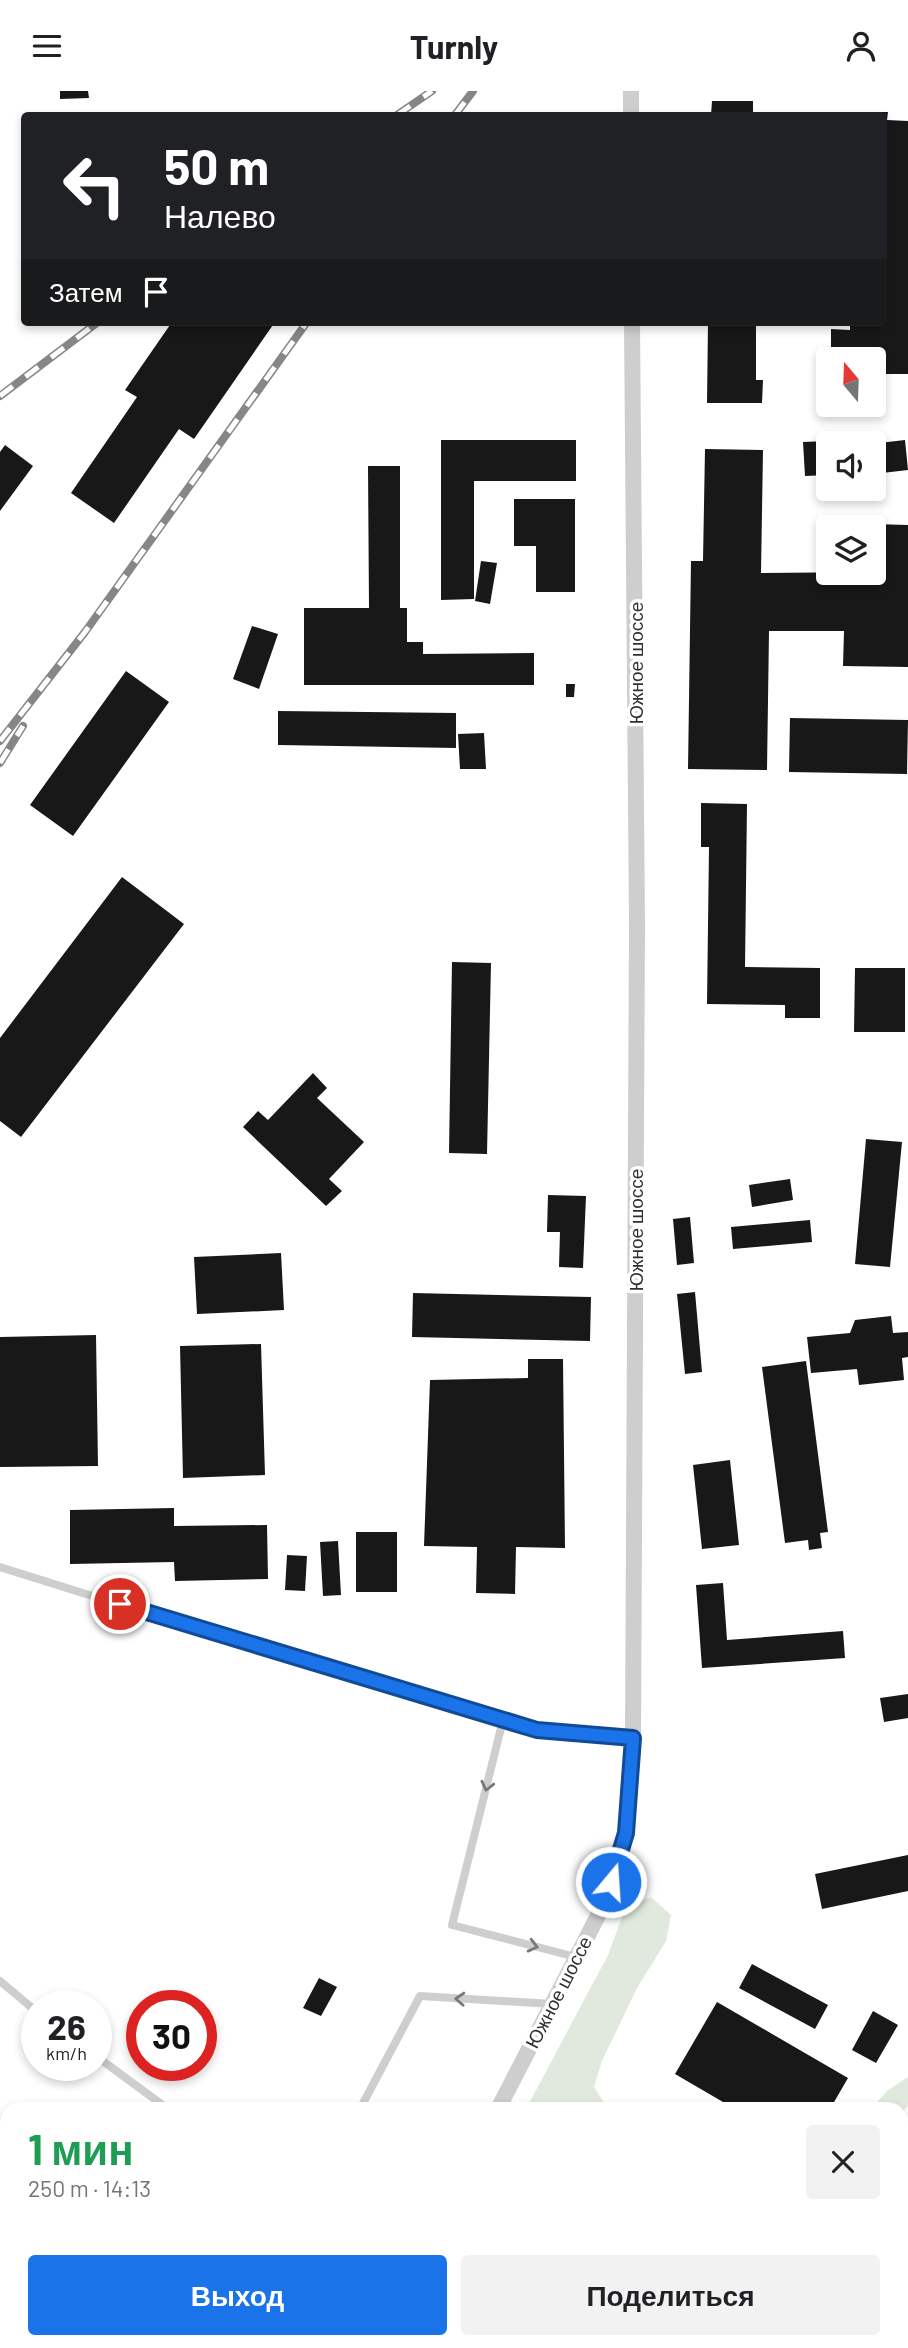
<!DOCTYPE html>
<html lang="ru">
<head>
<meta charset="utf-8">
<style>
	:root { --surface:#fff; --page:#f2f2f2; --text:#202124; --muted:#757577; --accent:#1a73e8 }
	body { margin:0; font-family:Barlow,sans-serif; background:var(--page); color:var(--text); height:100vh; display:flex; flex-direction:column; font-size:26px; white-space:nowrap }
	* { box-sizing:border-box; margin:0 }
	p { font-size:23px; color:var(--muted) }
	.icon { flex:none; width:38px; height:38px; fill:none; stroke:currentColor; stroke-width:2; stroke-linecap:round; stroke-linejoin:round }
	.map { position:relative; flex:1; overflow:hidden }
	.panel { position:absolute; left:0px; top:2011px; width:908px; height:247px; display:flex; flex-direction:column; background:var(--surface); border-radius:21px 21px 0 0; box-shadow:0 4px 10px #0003 }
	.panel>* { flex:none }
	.hud { position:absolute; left:21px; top:21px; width:866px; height:214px; border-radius:7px; box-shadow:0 4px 10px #0003; background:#202124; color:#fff; overflow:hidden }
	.needle { width:46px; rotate:341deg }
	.fabs { position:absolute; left:816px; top:256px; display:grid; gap:14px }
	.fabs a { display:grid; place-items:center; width:70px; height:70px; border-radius:7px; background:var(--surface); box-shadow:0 4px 10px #0003; font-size:35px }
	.speed { position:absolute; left:21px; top:1899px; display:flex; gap:14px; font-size:35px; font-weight:700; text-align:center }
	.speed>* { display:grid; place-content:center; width:91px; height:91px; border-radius:50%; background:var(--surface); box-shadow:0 4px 10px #0003; line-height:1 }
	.speed small { font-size:18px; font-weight:400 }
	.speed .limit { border:10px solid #d22; background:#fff; color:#111 }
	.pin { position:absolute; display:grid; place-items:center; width:60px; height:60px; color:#fff; margin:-30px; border:4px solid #fff; border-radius:50%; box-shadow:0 2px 7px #0007 }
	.me { position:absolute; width:77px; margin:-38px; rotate:18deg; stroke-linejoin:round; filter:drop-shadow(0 0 5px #0008) }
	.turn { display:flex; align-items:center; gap:24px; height:147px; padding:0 28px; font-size:32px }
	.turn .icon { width:91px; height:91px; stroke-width:2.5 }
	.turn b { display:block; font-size:49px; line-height:60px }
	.then { display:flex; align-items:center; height:66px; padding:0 28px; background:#0003; gap:14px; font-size:26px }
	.round { display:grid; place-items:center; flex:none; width:74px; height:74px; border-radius:7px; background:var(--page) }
	.overview { display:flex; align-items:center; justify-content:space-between; height:119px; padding:0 28px }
	h1 { font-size:42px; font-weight:700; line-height:52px; color:#1e9e55 }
	.button { display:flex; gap:14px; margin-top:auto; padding:14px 28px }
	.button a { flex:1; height:80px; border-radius:7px; background:var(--accent); color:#fff; font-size:28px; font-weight:700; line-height:80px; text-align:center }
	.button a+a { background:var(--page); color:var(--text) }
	header { display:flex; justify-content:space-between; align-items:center; height:91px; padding:0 28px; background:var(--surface); font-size:32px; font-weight:700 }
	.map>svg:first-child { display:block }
</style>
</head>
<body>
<header><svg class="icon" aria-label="menu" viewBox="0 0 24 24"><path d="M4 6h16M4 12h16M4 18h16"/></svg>Turnly<svg class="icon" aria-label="person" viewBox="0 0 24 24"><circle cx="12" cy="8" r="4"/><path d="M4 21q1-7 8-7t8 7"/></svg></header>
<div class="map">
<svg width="908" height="2257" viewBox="0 0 908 2257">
	<rect width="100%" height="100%" fill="#fff"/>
	<!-- green -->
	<path fill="#e1e9de" d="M651,1806L671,1824L666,1850L637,1897L602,1970L594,1996L608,2018H526L608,1864L626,1815Z
		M908,1986V2015L901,2022V2018H871L888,1999Z
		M0,2028L7,2029V2121H0Z
		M7,2162V2207L0,2232V2165Z
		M469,2251H854L850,2257H480Z"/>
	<!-- building -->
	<path fill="#181818" d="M60,0H88L89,7L60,8Z
		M712,10H753V24H711Z
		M874,21H888L887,29L908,30V283H873V268H831V238L850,239V231H884V24H874Z
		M172,231H275L194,348L179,338L114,432L71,402L137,306L125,299Z
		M708,231H756V289H763L762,312H707Z
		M441,349H576V390H474V508L441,509Z
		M905,349L908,379L882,382L879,352Z
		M828,350V384L805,385L803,351Z
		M5,354L33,375L0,420V361Z
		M705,358L763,359L761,482L873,481V433L908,434V576L843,575L844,540H769L767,679L688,678L691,470H703Z
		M368,375H400V517H407V551H423V563L534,562V594H304V517H369Z
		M514,408H575V501H536V455H514Z
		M830,433H869V436H830Z
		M481,470L497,472L490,513L475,510Z
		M252,535L278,543L259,598L233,588Z
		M126,580L169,611L73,745L30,714Z
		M566,593H575L574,606H566Z
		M278,620L456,622V657L278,654Z
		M790,627L908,629L907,683L789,681Z
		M484,642L486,678H460L458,643Z
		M701,712L747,713L745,876L820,877V927H785V914L707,913L709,756H701Z
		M122,786L184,833L21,1046L0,1030V947Z
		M452,871L491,872L487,1063L449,1062Z
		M855,877H905V941H854Z
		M313,982L327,997L317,1007L364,1051L329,1088L342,1100L326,1115L243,1036L258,1020L268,1029Z
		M866,1048L902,1051L890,1176L855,1173Z
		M790,1088L793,1109L752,1116L749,1094Z
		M548,1104L586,1105L583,1177L559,1176L560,1141H547Z
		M690,1126L694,1172L677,1174L673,1128Z
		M810,1129L812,1151L733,1158L731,1136Z
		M281,1162L284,1219L197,1223L194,1166Z
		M695,1201L702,1281L685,1283L677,1203Z
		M413,1202L591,1206L590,1250L412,1246Z
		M891,1225L893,1242L908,1241V1266L902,1267L904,1289L859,1294L857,1278L811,1282L807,1246L850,1242L855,1229Z
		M96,1244L98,1375L0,1376V1246Z
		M261,1253L265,1384L183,1387L180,1255Z
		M528,1268H563L565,1457L516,1456L515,1503L476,1502L477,1456L424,1455L430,1289L528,1287Z
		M806,1270L828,1441L820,1442L822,1457L809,1459L808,1449L785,1452L762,1276Z
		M730,1369L739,1454L702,1458L693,1374Z
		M174,1417V1435L267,1434L268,1488L175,1490L174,1471L70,1473V1419Z
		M356,1441H397V1501H356Z
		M338,1450L341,1504L323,1505L320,1451Z
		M287,1464L307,1465L305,1500L285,1499Z
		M723,1492L727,1549L843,1540L845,1567L702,1577L696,1494Z
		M908,1603V1627L884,1631L880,1607Z
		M908,1764V1800L822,1818L815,1783Z
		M752,1873L828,1914L815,1938L739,1897Z
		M319,1887L337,1896L321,1925L303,1917Z
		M717,1911L848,1987L830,2018H735L675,1983Z
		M873,1920L898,1934L876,1972L852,1959Z
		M285,2250H306L302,2257H281Z"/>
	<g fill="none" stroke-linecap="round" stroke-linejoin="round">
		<!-- service -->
		<path stroke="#cecece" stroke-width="8" d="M0,1476L191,1536L537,1639L633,1647
			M503,1629L452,1834L576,1866
			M0,1890L37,1921
			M96,1965L168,2018
			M360,2018L420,1905L552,1913"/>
		<!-- minor -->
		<path stroke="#cecece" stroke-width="16" d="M631,0V24
			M498,2018L603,1815L626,1742L633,1647L637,834L632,231
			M362,2257L366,2250"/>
		<!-- rail casing -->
		<g stroke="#868686" stroke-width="8">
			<path id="rail" d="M397,24L432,0
				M455,24L473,0
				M0,305L98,231
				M0,650L85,541L307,231
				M0,672L23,635"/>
		</g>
		<!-- rail -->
		<use href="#rail" stroke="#fff" stroke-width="5" stroke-dasharray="16" stroke-linecap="butt"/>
	</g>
	<!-- one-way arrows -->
	<defs><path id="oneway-chevron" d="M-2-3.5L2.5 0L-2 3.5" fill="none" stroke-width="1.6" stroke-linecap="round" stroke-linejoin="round" transform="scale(1.75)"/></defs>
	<g stroke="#787878">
		<use href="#oneway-chevron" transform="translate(487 1695) rotate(104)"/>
		<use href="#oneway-chevron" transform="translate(533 1855) rotate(14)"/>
		<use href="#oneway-chevron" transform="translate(460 1908) rotate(-177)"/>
	</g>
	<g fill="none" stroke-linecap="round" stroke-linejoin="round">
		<!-- route casing -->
		<g stroke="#114b97" stroke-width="18">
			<path id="route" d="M120,1513L537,1639L633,1647L626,1742L611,1791"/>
		</g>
		<!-- route -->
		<use href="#route" stroke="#1a73e8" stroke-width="12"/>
	</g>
	<g text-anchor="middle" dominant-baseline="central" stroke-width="7" stroke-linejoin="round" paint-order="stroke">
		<!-- street labels -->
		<g font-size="19" fill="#313131" stroke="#fff">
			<text transform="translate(635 572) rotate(-90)">Южное шоссе</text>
			<text transform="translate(635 1139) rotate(-90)">Южное шоссе</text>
			<text transform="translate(558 1901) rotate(-63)">Южное шоссе</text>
		</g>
	</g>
</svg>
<div class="fabs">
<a><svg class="needle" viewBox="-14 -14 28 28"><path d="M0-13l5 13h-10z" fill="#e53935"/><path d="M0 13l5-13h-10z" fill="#757577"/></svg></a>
<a><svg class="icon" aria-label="sound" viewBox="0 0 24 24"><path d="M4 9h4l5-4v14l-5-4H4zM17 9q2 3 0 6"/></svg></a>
<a><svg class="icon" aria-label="layers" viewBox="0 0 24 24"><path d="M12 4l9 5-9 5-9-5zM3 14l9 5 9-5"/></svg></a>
</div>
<div class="speed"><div>26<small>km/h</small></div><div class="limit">30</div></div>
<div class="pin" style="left:120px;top:1513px;background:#d93025"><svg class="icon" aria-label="arrive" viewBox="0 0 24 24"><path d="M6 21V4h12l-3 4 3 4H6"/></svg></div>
<svg class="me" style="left:611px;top:1791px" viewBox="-20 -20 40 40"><circle r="17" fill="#1a73e8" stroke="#fff" stroke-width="3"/><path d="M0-11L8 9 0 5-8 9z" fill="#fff"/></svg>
<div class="hud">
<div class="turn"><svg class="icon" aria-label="left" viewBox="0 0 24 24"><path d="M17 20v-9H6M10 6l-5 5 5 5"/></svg><div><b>50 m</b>Налево</div></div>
<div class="then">Затем<svg class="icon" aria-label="arrive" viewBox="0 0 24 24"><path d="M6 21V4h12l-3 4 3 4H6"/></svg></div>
</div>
<section class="panel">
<div class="overview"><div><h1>1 мин</h1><p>250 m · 14:13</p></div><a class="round"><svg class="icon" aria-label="close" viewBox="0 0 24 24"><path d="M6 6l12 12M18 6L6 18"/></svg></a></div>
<div class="button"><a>Выход</a><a>Поделиться</a></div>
</section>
</div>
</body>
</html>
